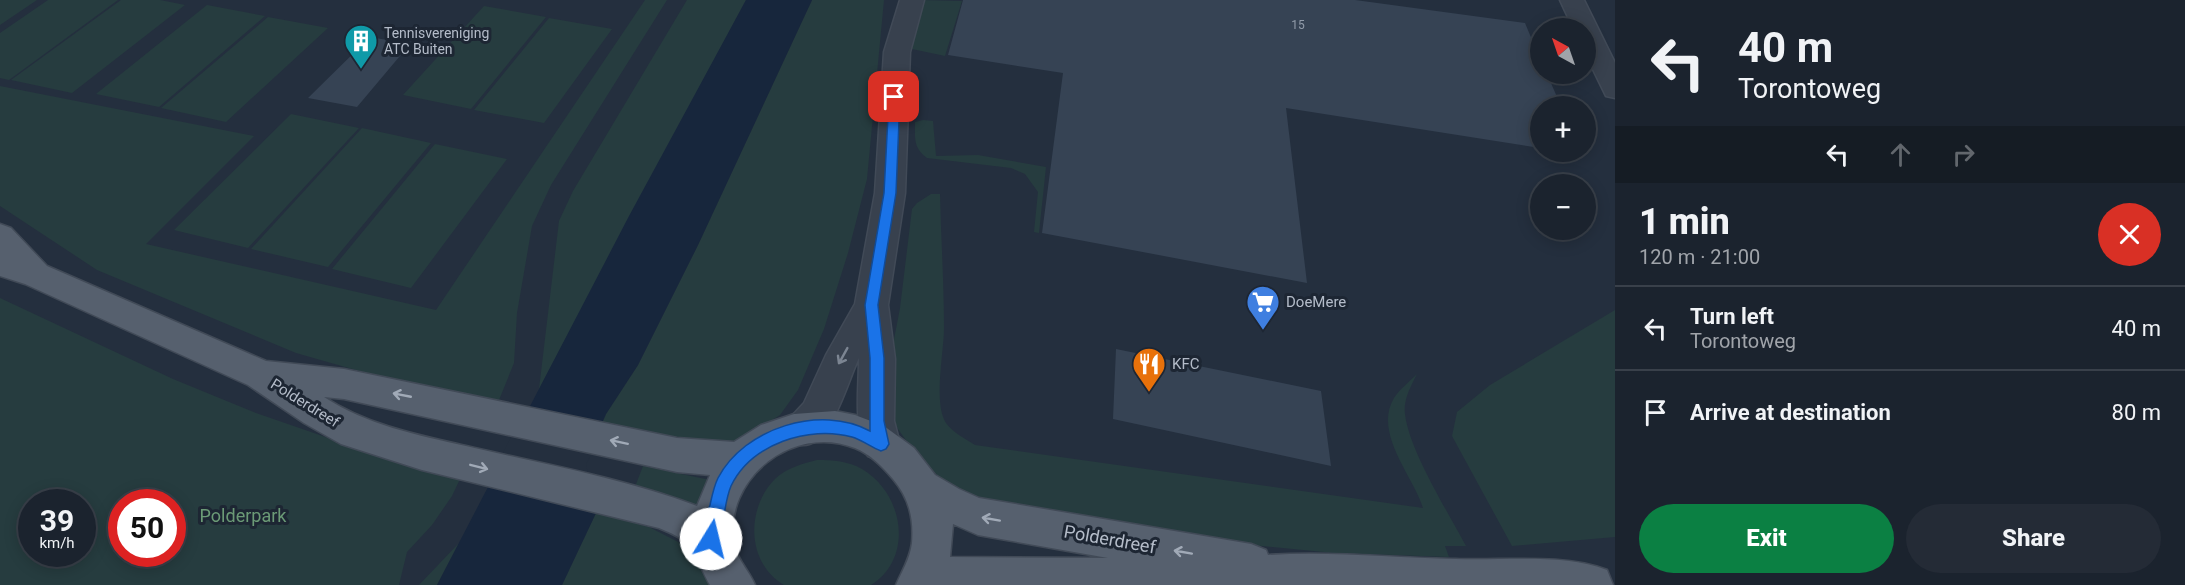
<!DOCTYPE html>
<html lang="en">
<head>
<meta charset="utf-8">
<style>
	:root { --surface:#1b232e; --page:#242b36; --text:#f1f3f6; --muted:#a0a4aa; --line:#39404a; --accent:#0b8043 }
	body { margin:0; font-family:Roboto,sans-serif; background:var(--page); color:var(--text); height:100vh; display:flex; flex-direction:column; font-size:22px; white-space:nowrap }
	* { box-sizing:border-box; margin:0 }
	p { font-size:20px; color:var(--muted) }
	.icon { flex:none; width:33px; height:33px; fill:none; stroke:currentColor; stroke-width:2; stroke-linecap:round; stroke-linejoin:round }
	.map { position:relative; flex:1; overflow:hidden }
	.details { display:flex; flex-direction:column; background:var(--surface); width:570px }
	.details>* { flex:none }
	.guide { background:#1b232e; color:var(--text); overflow:hidden }
	.needle { width:39px; rotate:320deg }
	.controls { position:absolute; left:1530px; top:18px; display:grid; gap:12px }
	.controls a { display:grid; place-items:center; width:66px; height:66px; border-radius:50%; background:var(--surface); box-shadow:0 3px 15px #0003,0 0 0 2px var(--line); font-size:30px }
	.speed { position:absolute; left:18px; top:489px; display:flex; gap:12px; font-size:30px; font-weight:700; text-align:center }
	.speed>* { display:grid; place-content:center; width:78px; height:78px; border-radius:50%; background:var(--surface); box-shadow:0 3px 15px #0003,0 0 0 2px var(--line); line-height:1 }
	.speed small { font-size:15px; font-weight:400 }
	.speed .limit { border:9px solid #d22; background:#fff; color:#111 }
	.pin { position:absolute; display:grid; place-items:center; width:51px; height:51px; color:#fff; margin:-26px; border-radius:12px; box-shadow:0 3px 9px #0006 }
	.me { position:absolute; width:66px; margin:-33px; rotate:9deg; stroke-linejoin:round; filter:drop-shadow(0 0 4px #0008) }
	.turn { display:flex; align-items:center; gap:21px; height:126px; padding:0 24px; font-size:27px }
	.turn .icon { width:78px; height:78px; stroke-width:2.5 }
	.turn b { display:block; font-size:42px; line-height:51px }
	.lanes { display:flex; align-items:center; height:57px; padding:0 24px; background:#0003; justify-content:center; gap:30px; direction:ltr }
	.lanes .off { opacity:.35 }
	.round { display:grid; place-items:center; flex:none; width:63px; height:63px; border-radius:32px; background:var(--page) }
	.summary { display:flex; align-items:center; justify-content:space-between; height:102px; padding:0 24px }
	h1 { font-size:36px; font-weight:800; line-height:45px }
	.primary-button { display:flex; gap:12px; margin-top:auto; padding:12px 24px }
	.primary-button a { flex:1; height:69px; border-radius:36px; background:var(--accent); color:#fff; font-size:24px; font-weight:800; line-height:69px; text-align:center }
	.primary-button a+a { background:var(--page); color:var(--text) }
	ul { padding:0; list-style:none }
	li { display:flex; align-items:center; gap:18px; height:84px; padding:0 24px; border-top:2px solid var(--line) }
	li div { flex:1 }
	li b { display:block; font-size:22px }
	li em { font-style:normal }
	main { display:flex; flex:1; min-height:0 }
	.map>svg:first-child { display:block }
</style>
</head>
<body>
<main>
<div class="map">
<svg width="1615" height="585" viewBox="0 0 1615 585">
	<rect width="100%" height="100%" fill="#242f3e"/>
	<!-- green -->
	<path fill="#263c3f" fill-rule="evenodd" d="M0,0H37L0,25Z
		M48,0H118L9,80L0,78V33Z
		M121,0H160L185,5L72,93L11,80Z
		M645,0H667L551,185L532,226L517,313L514,363L497,405L419,388L296,353L97,270L0,206V86L254,136L146,244L436,310Z
		M687,0H746L539,389L559,221L573,191Z
		M812,0H884L867,179L848,253L824,329L798,390L780,415L739,441L706,446L601,426L606,414L638,365L698,245Z
		M919,0L962,1L945,56L912,49L914,24Z
		M207,5L265,16L159,107L96,94Z
		M484,6L546,17L471,109L403,95Z
		M268,17L328,28L226,122L161,108Z
		M549,18L612,29L544,123L474,110Z
		M291,114L359,128L248,248L174,230Z
		M923,120L933,121L936,156L978,155L1046,167L1039,233L1034,232L1038,192L1025,174L1011,168L927,158C913,148 915,138 915,122Z
		M362,128L431,143L328,267L251,249Z
		M435,144L507,159L411,288L332,269Z
		M931,194H940C941,239 944,283 944,328C944,352 933,403 946,423C953,433 966,439 975,445L1423,508C1413,476 1373,433 1394,398C1400,389 1409,382 1417,374C1411,386 1403,400 1405,414C1409,450 1448,512 1466,546H1445L1449,557L1334,553L1201,540L976,499L953,487L937,475L905,439L891,419L887,376L900,308L912,209L917,203Z
		M0,298L173,379L256,413L418,469L460,479L452,496L432,525L407,552L399,585H0ZM32,502H82V554H32ZM122,502H172V554H122Z
		M1615,310V537L1512,546L1452,436L1457,412L1490,385Z
		M817,460C833,460 848,461 862,469C903,493 915,557 871,585H784C746,563 746,508 775,479C786,468 802,464 817,460Z
		M643,466L710,480L700,507L633,492Z
		M596,513L649,527L688,547L713,585H562Z
		M459,543L437,585H419Z"/>
	<!-- water -->
	<path fill="#17263c" d="M746,0H812L698,245L638,365L606,414L583,465L596,513L562,585H437L629,216Z"/>
	<!-- pier -->
	<path fill="#242f3e" d="M527,406L605,424L586,465L598,514L486,486Z"/>
	<!-- building -->
	<path fill="#364354" d="M963,0H1355L1525,23L1540,59V74H1547L1561,106H1540V148L1286,108L1307,283L1042,233L1063,73L948,55Z
		M370,37L410,44L357,107L308,98Z
		M1116,349L1321,391L1331,466L1113,419Z"/>
	<g fill="none" stroke-linecap="round" stroke-linejoin="round">
		<!-- minor casing -->
		<g stroke="#414a57" stroke-width="3">
			<path id="minor" d="M900,0H924L910,52L905,193L888,305L895,359L894,421L900,444L894,456L881,461L868,456C853,425 859,392 859,358C848,379 832,445 803,445C799,445 793,442 790,440L784,429L790,418L804,403L826,355L855,304L875,193L884,52Z
				M1560,0H1584L1615,63V98L1606,96L1586,55V28H1573Z"/>
		</g>
		<!-- major casing -->
		<g stroke="#414a57" stroke-width="3">
			<path id="major" d="M0,224L11,228L47,266L266,361L344,369L677,438L734,442L761,425L794,414L835,411L855,415L884,426L914,448L935,475L959,489L979,498L1251,544L1266,550L1268,555C1331,551 1393,558 1456,559C1503,561 1564,553 1607,570L1613,585H896C902,571 910,559 912,543C914,518 909,498 893,479C883,467 870,454 855,448C793,423 722,479 734,545C737,559 749,571 755,585H710C691,550 699,544 659,528L422,470L341,444L304,423L248,385L25,284L0,276ZM324,397L344,399L677,472L710,475L697,506C623,478 543,464 466,446C417,435 367,425 324,397ZM953,524L978,535L1108,558L950,557Z"/>
		</g>
		<!-- minor -->
		<use href="#minor" fill="#38414e" fill-rule="evenodd"/>
		<!-- major -->
		<use href="#major" fill="#56606e" fill-rule="evenodd"/>
	</g>
	<!-- one-way arrows -->
	<defs><path id="oneway-shaft" d="M-6 0H5M1.5-3L5.5 0L1.5 3" fill="none" stroke-width="1.6" stroke-linecap="round" stroke-linejoin="round" transform="scale(1.5)"/></defs>
	<use stroke="#7c8592" href="#oneway-shaft" transform="translate(843 356) rotate(119)"/>
	<g stroke="#a1aab7">
		<use href="#oneway-shaft" transform="translate(402 395) rotate(-169)"/>
		<use href="#oneway-shaft" transform="translate(619 442) rotate(-168)"/>
		<use href="#oneway-shaft" transform="translate(479 467) rotate(14)"/>
		<use href="#oneway-shaft" transform="translate(991 519) rotate(-170)"/>
		<use href="#oneway-shaft" transform="translate(1183 552) rotate(-170)"/>
	</g>
	<!-- route -->
	<path fill="#1a73e8" stroke="#114b97" stroke-width="1.5" d="M894,94L900,97L896,193L878,305L884,358V421L889,444L886,449L881,451C871,447 862,440 852,437C809,425 751,444 731,486C723,505 725,527 717,545L711,547L706,545C701,533 706,516 710,505C712,496 714,486 718,478C744,428 821,404 870,431V358L865,305L884,193L889,97Z"/>
	<!-- icons -->
	<defs>
		<g id="building-pin" transform="scale(1.725)"><path d="M0 17L-7.5 6A9.5 9.5 0 1 1 7.5 6Z" fill="#0f9aa8" stroke="#1d2633"/><path d="M-4-6H4V6H1V3H-1V6H-4ZM-2.5-4.3h1.7v1.8h-1.7ZM.8-4.3h1.7v1.8H.8ZM-2.5-1h1.7V.8h-1.7ZM.8-1h1.7V.8H.8Z" fill="#fff"/></g>
		<g id="supermarket-pin" transform="scale(1.725)"><path d="M0 17L-7.5 6A9.5 9.5 0 1 1 7.5 6Z" fill="#3f7fe0" stroke="#1d2633"/><path d="M-6-5.5h2.5l.6 2H6L4.5 2H-2.5L-4.4-4H-6ZM-1.5 3.2a1.3 1.3 0 1 0 .1 0ZM3 3.2a1.3 1.3 0 1 0 .1 0Z" fill="#fff"/></g>
		<g id="restaurant-pin" transform="scale(1.725)"><path d="M0 17L-7.5 6A9.5 9.5 0 1 1 7.5 6Z" fill="#e8710a" stroke="#1d2633"/><path d="M-5-6h1v4h1v-4h1v4h1v-4h1v5L-1.5 .5V6h-2V.5L-5-1ZM5-6V6H3V1.5H1.5Q1.5-4 5-6Z" fill="#fff"/></g>
	</defs>
	<g fill-rule="evenodd">
		<use href="#building-pin" x="361" y="41"/>
		<use href="#supermarket-pin" x="1263" y="302"/>
		<use href="#restaurant-pin" x="1149" y="364"/>
	</g>
	<g text-anchor="middle" dominant-baseline="central" stroke-width="6" stroke-linejoin="round" paint-order="stroke">
		<!-- number labels -->
		<g font-size="12" fill="#929caa">
			<text x="1298" y="25">15</text>
		</g>
		<!-- far-poi labels -->
		<g font-size="14" fill="#b4bcc9" stroke="#1d2633" text-anchor="start">
			<text x="384" y="33">Tennisvereniging<tspan x="384" dy="16">ATC Buiten</tspan></text>
		</g>
		<!-- poi labels -->
		<g font-size="15" fill="#b4bcc9" stroke="#1d2633" text-anchor="start">
			<text x="1286" y="302">DoeMere</text>
			<text x="1172" y="364">KFC</text>
		</g>
		<!-- street labels -->
		<g font-size="15" fill="#b4bcc9" stroke="#1d2633">
			<text transform="translate(305 403) rotate(32)">Polderdreef</text>
		</g>
		<!-- near-park labels -->
		<g font-size="18" fill="#6b9a76" stroke="#1d2633">
			<text x="243" y="515">Polderpark</text>
		</g>
		<!-- near-street labels -->
		<g font-size="18" fill="#b4bcc9" stroke="#1d2633">
			<text transform="translate(1110 539) rotate(10)">Polderdreef</text>
		</g>
	</g>
</svg>
<div class="controls">
<a><svg class="needle" viewBox="-14 -14 28 28"><path d="M0-13l5 13h-10z" fill="#e53935"/><path d="M0 13l5-13h-10z" fill="#a0a4aa"/></svg></a>
<a>+</a>
<a>−</a>
</div>
<div class="speed"><div>39<small>km/h</small></div><div class="limit">50</div></div>
<div class="pin" style="left:894px;top:97px;background:#d93025"><svg class="icon" aria-label="arrive" viewBox="0 0 24 24"><path d="M6 21V4h12l-3 4 3 4H6"/></svg></div>
<svg class="me" style="left:711px;top:539px" viewBox="-20 -20 40 40"><circle r="19" fill="#fff"/><path d="M0-13L10 11 0 6-10 11z" fill="#1a73e8"/></svg>
</div>
<section class="details">
<div class="guide">
<div class="turn"><svg class="icon" aria-label="left" viewBox="0 0 24 24"><path d="M17 20v-9H6M10 6l-5 5 5 5"/></svg><div><b>40 m</b>Torontoweg</div></div>
<div class="lanes"><svg class="icon" aria-label="left" viewBox="0 0 24 24"><path d="M17 20v-9H6M10 6l-5 5 5 5"/></svg><svg class="icon off" aria-label="ahead" viewBox="0 0 24 24"><path d="M12 20V5M6 11l6-6 6 6"/></svg><svg class="icon off" aria-label="right" viewBox="0 0 24 24"><path d="M7 20v-9h11M14 6l5 5-5 5"/></svg></div>
</div>
<div class="summary"><div><h1>1 min</h1><p>120 m · 21:00</p></div><a class="round" style="background:#d93025;color:#fff"><svg class="icon" aria-label="close" viewBox="0 0 24 24"><path d="M6 6l12 12M18 6L6 18"/></svg></a></div>
<ul>
<li><svg class="icon" aria-label="left" viewBox="0 0 24 24"><path d="M17 20v-9H6M10 6l-5 5 5 5"/></svg><div><b>Turn left</b><p>Torontoweg</p></div><em>40 m</em></li>
<li><svg class="icon" aria-label="arrive" viewBox="0 0 24 24"><path d="M6 21V4h12l-3 4 3 4H6"/></svg><div><b>Arrive at destination</b></div><em>80 m</em></li>
</ul>
<div class="primary-button"><a>Exit</a><a>Share</a></div>
</section>
</main>
</body>
</html>
